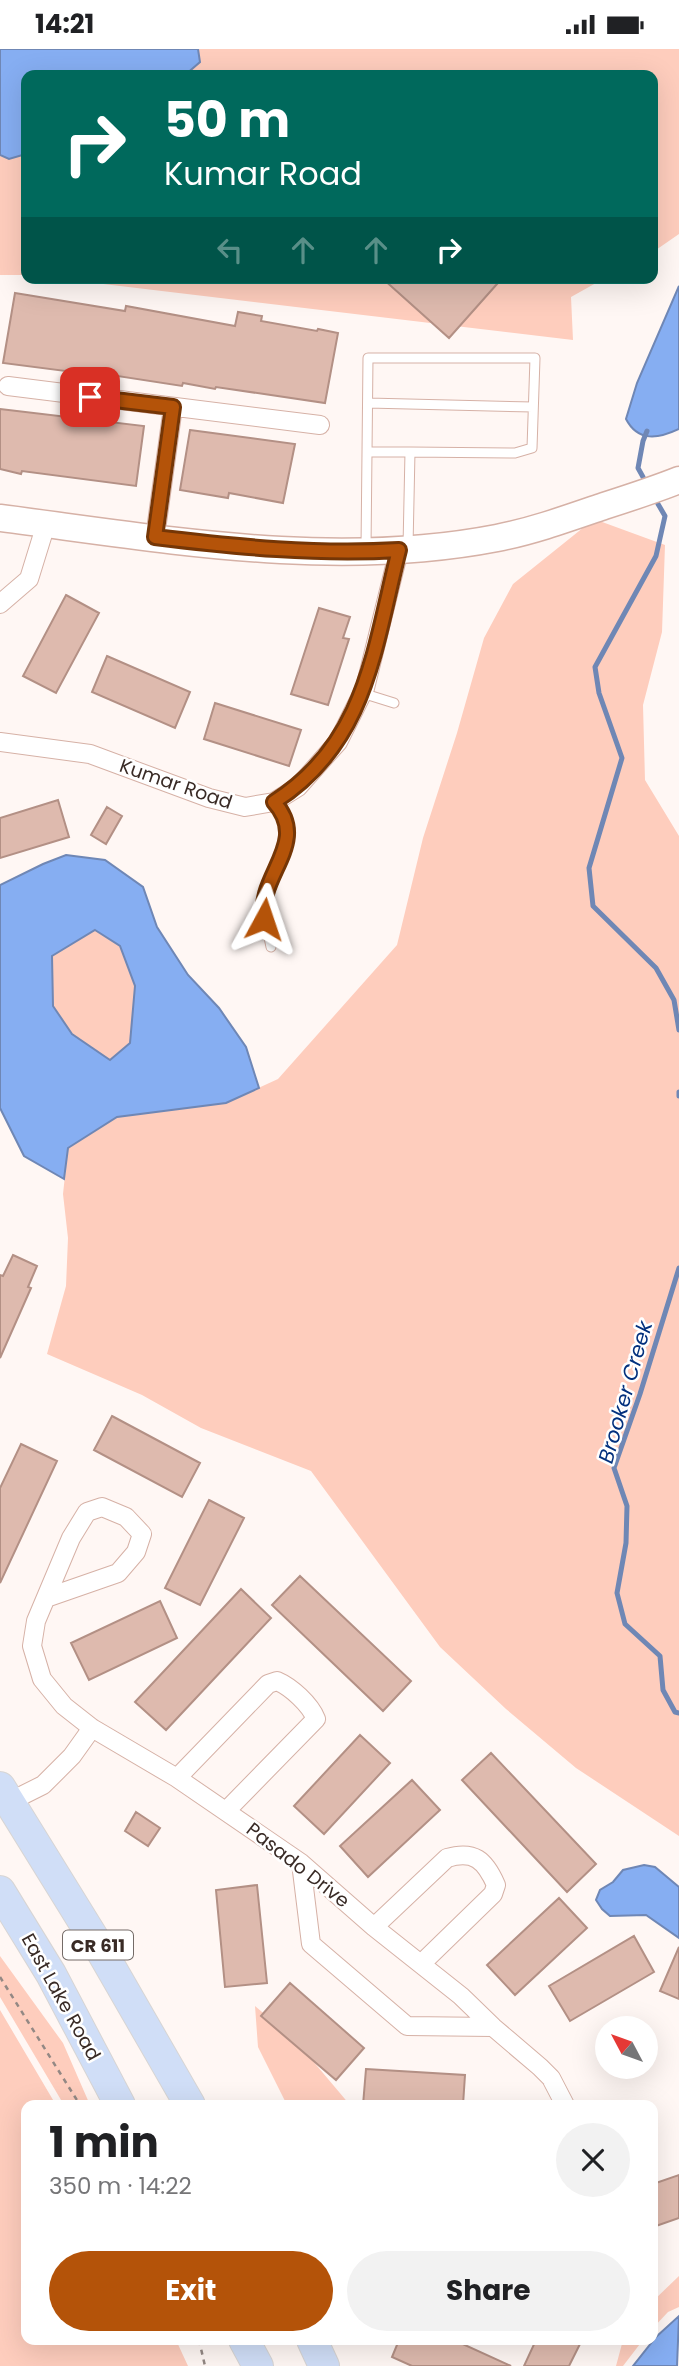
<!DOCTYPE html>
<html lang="en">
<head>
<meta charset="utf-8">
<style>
	:root { --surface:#fff; --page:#f2f2f2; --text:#202124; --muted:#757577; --accent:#b45309 }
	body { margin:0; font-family:Poppins,sans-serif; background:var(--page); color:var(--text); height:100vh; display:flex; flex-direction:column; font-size:26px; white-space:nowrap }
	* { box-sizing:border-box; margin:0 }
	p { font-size:23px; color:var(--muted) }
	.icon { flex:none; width:38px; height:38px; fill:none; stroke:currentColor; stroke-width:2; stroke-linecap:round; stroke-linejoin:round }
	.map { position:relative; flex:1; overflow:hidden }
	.drawer { position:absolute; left:21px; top:2051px; width:637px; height:245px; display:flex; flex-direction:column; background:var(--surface); border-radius:14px; box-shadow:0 7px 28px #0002 }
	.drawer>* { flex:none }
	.guide { position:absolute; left:21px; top:21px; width:637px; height:214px; border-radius:14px; box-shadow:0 7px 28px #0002; background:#00695c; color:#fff; overflow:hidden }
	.needle { width:46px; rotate:311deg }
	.buttons { position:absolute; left:595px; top:1967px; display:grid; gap:14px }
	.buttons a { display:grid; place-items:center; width:63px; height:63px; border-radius:50%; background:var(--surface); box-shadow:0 7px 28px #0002; font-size:35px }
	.pin { position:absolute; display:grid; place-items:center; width:60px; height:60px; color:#fff; margin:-30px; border-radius:14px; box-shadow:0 4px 10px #0006 }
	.me { position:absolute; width:77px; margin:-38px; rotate:5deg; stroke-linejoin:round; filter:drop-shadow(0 0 5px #0008) }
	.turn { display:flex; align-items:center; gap:24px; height:147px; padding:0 28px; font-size:32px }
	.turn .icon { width:91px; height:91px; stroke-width:2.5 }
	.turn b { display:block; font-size:49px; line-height:60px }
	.lanes { display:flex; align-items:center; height:66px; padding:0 28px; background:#0003; justify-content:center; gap:35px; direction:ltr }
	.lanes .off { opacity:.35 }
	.round { display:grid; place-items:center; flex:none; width:74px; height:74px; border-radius:37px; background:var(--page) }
	.headline { display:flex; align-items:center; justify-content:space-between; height:119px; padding:0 28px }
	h1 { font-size:42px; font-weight:700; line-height:52px }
	.primary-button { display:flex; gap:14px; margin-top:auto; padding:14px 28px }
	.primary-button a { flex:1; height:80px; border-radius:42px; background:var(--accent); color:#fff; font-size:28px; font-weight:700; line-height:80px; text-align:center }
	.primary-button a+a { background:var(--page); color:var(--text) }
	.status { display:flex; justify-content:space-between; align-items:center; height:49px; padding:0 35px; background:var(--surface); direction:ltr }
	.status svg { height:19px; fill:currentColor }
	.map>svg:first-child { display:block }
</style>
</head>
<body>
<div class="status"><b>14:21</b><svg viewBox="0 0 49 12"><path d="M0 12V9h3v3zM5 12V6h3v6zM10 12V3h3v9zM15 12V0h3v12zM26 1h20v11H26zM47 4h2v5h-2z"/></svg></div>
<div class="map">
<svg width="679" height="2317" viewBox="0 0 679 2317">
	<rect width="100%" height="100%" fill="#fff7f4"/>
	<!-- green -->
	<path fill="#fecdbd" d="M198,0H679V185L653,203V26H185L200,13Z
		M26,105V226H0V106L9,110Z
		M53,229H605L571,248L573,291Z
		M594,470L665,496L662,583L643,656L645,731L679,787V1787L576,1719L506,1660L440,1598L311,1422L201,1379L142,1346L47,1305L66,1237L68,1189L63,1145L68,1099L117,1068L226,1054L278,1030L397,896L423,789L457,684L484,589L513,535Z
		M95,881L120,897L135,937L130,994L110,1011L72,985L52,957V906Z
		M0,1907L63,1994L90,2056H64L0,1948Z
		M255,1957L296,1992L350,2056H287L258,1998Z
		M0,1961L56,2056H26V2291H176L188,2317H0Z
		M679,2227V2258L668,2263L653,2279V2252Z
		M623,2291H643L623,2317H616Z"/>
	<!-- water -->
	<path fill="#86aef2" stroke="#6f87b5" stroke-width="2" fill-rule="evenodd" d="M0,0H198L200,13L185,26H26V105L9,110L0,106Z
		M679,237V380C658,390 638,393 626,370L637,334Z
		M66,806L105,811L143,838L157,878L188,926L219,959L246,998L259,1039L226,1054L117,1068L68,1099L64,1130L24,1107L0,1059V836L43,815ZM95,881L120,897L135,937L130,994L110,1011L72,985L53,957L52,907Z
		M644,1816L655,1818L679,1838V1889L646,1866L610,1867L602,1860L596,1851L600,1841L613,1833L623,1821Z
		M679,2267L677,2317H633L656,2288Z"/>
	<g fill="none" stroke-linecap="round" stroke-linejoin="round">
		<!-- stream -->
		<path stroke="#6f87b5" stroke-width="5" d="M643,428L638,419L643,392L647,382
			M658,455L665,467L656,507L595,618L599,644L622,709L589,819L593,857L656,919L674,951L679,981
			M679,1043V1047
			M679,1219L640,1345L614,1419L627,1457L626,1494L617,1544L625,1575L660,1607L663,1641L675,1663L679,1664"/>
	</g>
	<!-- building -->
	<path fill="#debaae" stroke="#b39085" stroke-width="2" d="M382,229H490L497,235L449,289Z
		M15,244L125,262L126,257L235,277L238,263L262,267L261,272L317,282L318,280L338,284L325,354L216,338L215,340L183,334L182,337L105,325L104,327L3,314Z
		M0,360L144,377L136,437L22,422L21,425L0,420Z
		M190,381L295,395L283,454L229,444L228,449L180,441Z
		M66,546L99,564L56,644L23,627Z
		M319,559L350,568L343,589L349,590L328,656L291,645Z
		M107,607L190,643L175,679L92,643Z
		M215,654L301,681L289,717L204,690Z
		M58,751L69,788L0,809V769Z
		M107,758L122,767L106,795L91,786Z
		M13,1206L37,1217L28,1238L31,1239L0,1309V1226L3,1227Z
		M112,1367L200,1414L182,1448L94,1401Z
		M21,1395L57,1412L0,1534V1439Z
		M209,1451L244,1469L200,1556L165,1539Z
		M300,1527L411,1632L383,1662L272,1556Z
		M241,1540L271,1569L166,1681L135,1653Z
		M160,1552L177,1589L89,1631L71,1594Z
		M360,1686L390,1714L324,1785L294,1757Z
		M491,1704L596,1815L567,1843L462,1731Z
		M412,1731L440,1761L368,1828L340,1797Z
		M136,1763L160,1779L148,1797L125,1782Z
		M257,1836L267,1934L225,1938L216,1841Z
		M559,1849L587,1879L515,1946L487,1916Z
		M634,1887L654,1923L570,1972L549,1937Z
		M679,1898V1950L660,1942Z
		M290,1934L364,1999L336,2031L261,1967Z
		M366,2020L465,2026L463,2056H363Z
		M679,2126V2169L653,2178V2135Z
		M399,2291H454L511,2317H412L392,2308Z
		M536,2291H582L569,2317H524Z"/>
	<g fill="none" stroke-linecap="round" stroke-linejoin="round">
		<!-- lane casing -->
		<g stroke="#d6b1a6" stroke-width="11">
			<path id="lane" d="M368,354L533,358
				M368,403H410
				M366,499L368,309H535L532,399L515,404L410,403L408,498
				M362,644L394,654
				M271,898L263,859V850C274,815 304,786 274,753"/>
		</g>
		<!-- street casing -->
		<g stroke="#d6b1a6" stroke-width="20">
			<path id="street" d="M8,337L320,376
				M155,488L173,358
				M0,555L29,530L46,475
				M0,693L90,705L209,749L245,758L274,753L298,738L338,693L365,639L399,501
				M46,1549L118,1524L136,1503L142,1485L126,1468L102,1458L87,1463L71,1489L36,1572L32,1597L42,1630L64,1657L92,1679L177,1729L301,1814L374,1878L461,1947L493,1978L540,2018L551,2029L565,2056
				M177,1729L268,1635L277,1632C291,1638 310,1655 316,1670L226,1762
				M3,1756L43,1736L72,1707L92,1679
				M301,1814L311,1895L407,1977L493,1978
				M374,1878L447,1809C474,1801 485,1811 496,1836L493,1845L421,1915"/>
		</g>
		<!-- secondary casing -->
		<g stroke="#d6b1a6" stroke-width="29">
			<path id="secondary" d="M0,469C164,490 332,521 497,489C533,482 569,469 604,457C629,449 654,441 679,431"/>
		</g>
		<!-- primary casing -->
		<g stroke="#d7d5d4" stroke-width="32">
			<path id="primary" d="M0,1738L99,1898L190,2056
				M0,1842L51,1925L120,2056
				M244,2291L258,2317
				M312,2291L324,2317"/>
		</g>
		<!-- path -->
		<path stroke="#938884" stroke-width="2.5" stroke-dasharray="5 5" stroke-linecap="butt" d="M0,1928L80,2056
			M199,2291L205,2317"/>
		<!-- lane -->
		<use href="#lane" stroke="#fff" stroke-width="9"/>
		<!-- street -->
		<use href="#street" stroke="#fff" stroke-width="18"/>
		<!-- secondary -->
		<use href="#secondary" stroke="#fff" stroke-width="26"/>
		<!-- primary -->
		<use href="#primary" stroke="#d0def7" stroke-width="30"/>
	</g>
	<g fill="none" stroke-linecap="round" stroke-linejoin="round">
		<!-- route casing -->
		<g stroke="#753606" stroke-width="18">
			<path id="route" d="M90,348L173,358L155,488C237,498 317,506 399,501C374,599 367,694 274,753C311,794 257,826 264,870"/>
		</g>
		<!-- route -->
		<use href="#route" stroke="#b45309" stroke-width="12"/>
	</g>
	<g text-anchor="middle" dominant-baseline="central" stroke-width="5" stroke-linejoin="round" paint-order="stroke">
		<!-- shield labels -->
		<rect fill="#fff" stroke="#746b67" stroke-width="2" x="63" y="1881.5" width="70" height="29" rx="5"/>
		<g font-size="18" font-weight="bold" fill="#392b26">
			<text x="98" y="1896">CR 611</text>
		</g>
		<!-- street labels -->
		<g font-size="19" fill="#392b26" stroke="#fff">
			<text transform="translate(176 735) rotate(19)">Kumar Road</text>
			<text transform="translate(298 1816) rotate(38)">Pasado Drive</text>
			<text transform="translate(61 1948) rotate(61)">East Lake Road</text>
		</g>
		<!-- water labels -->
		<g font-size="21" font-style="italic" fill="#03307d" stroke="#fff">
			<text transform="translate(625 1343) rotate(-74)">Brooker Creek</text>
		</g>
	</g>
</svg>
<div class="buttons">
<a><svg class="needle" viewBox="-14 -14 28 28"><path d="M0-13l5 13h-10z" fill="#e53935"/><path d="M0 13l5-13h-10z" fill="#757577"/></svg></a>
</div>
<div class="pin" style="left:90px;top:348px;background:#d93025"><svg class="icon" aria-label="arrive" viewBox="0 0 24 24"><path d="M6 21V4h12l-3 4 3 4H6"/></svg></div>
<svg class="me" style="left:264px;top:870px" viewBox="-20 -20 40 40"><path d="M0-17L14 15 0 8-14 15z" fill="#b45309" stroke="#fff" stroke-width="4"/></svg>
<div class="guide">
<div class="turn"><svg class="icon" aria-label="right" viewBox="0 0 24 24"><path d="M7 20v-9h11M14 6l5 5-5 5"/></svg><div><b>50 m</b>Kumar Road</div></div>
<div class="lanes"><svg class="icon off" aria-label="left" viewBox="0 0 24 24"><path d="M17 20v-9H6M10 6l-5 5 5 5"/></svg><svg class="icon off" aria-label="ahead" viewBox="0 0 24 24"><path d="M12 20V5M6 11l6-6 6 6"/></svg><svg class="icon off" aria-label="ahead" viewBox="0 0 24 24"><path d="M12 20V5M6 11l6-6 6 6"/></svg><svg class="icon" aria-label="right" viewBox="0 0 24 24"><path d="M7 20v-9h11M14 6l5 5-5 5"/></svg></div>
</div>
<section class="drawer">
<div class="headline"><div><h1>1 min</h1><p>350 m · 14:22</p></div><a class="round"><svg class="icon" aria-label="close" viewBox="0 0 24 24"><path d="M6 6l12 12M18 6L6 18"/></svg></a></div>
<div class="primary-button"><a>Exit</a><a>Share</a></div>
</section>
</div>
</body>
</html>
